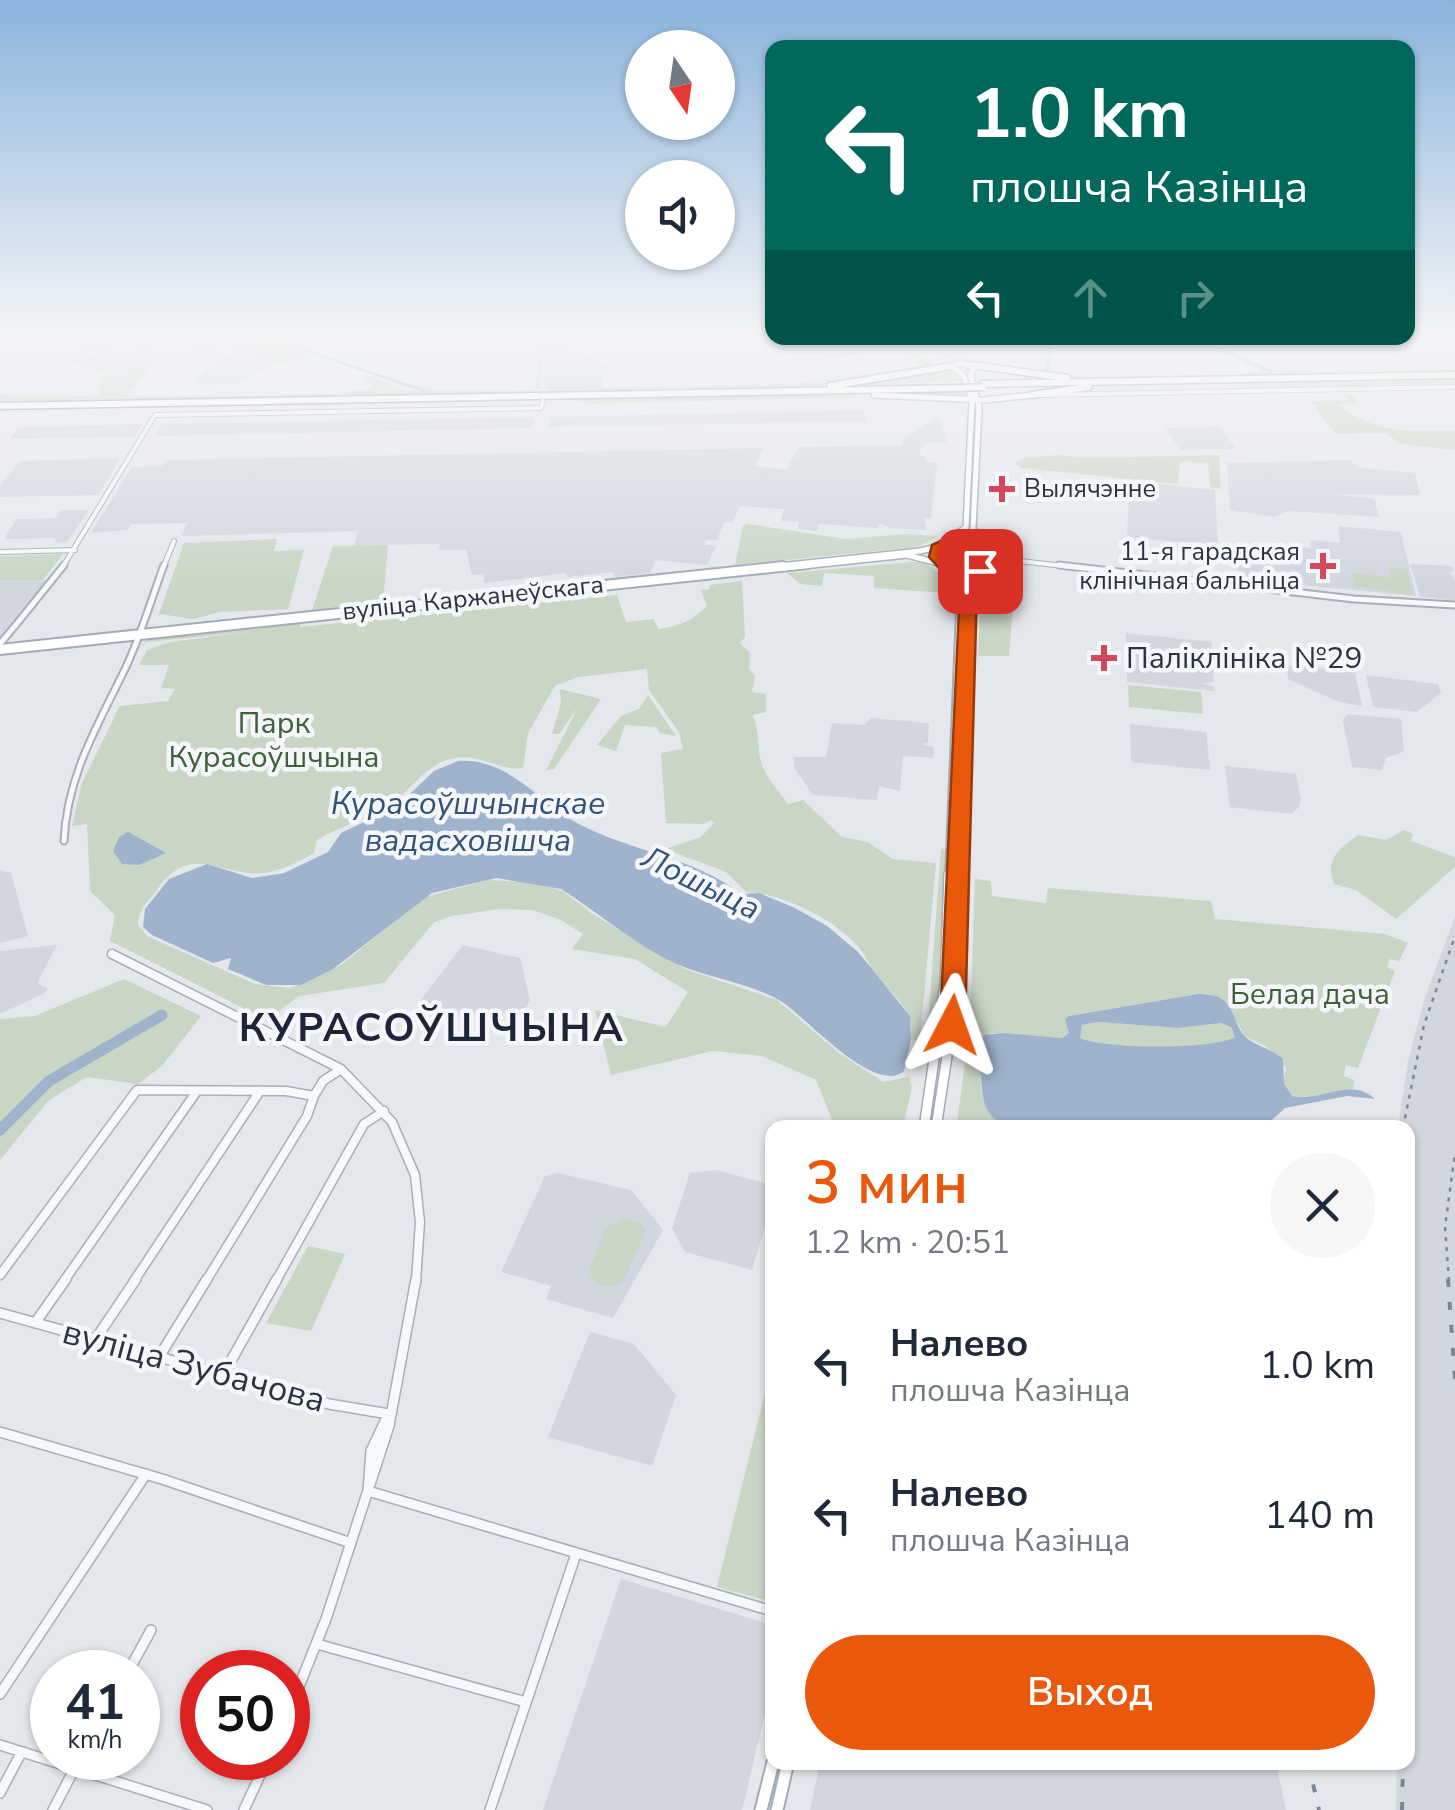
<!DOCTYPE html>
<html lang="ru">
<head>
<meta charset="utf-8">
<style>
	:root { --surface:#fff; --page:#f6f6f7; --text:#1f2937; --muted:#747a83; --accent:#ea580c }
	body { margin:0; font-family:"Nunito Sans",sans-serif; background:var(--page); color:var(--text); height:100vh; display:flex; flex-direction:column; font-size:38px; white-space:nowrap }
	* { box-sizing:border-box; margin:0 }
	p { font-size:32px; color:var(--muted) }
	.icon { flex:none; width:55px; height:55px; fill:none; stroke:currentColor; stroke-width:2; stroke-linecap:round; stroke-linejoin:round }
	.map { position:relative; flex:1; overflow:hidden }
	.details { position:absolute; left:765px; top:1120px; width:650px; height:650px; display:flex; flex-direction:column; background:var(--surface); border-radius:20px; box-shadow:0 2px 8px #0004 }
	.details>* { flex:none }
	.guide { position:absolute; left:765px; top:40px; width:650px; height:305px; border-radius:20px; box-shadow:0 2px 8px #0004; background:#00695c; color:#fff; overflow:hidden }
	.needle { width:65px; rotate:167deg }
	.buttons { position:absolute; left:625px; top:30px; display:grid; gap:20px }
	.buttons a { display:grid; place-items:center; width:110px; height:110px; border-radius:50%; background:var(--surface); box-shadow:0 2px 8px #0004; font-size:50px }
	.speed { position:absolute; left:30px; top:1650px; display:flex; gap:20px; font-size:50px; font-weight:700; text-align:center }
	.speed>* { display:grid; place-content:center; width:130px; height:130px; border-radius:50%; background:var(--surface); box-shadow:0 2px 8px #0004; line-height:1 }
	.speed small { font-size:25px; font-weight:400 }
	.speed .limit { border:15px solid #d22; background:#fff; color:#111 }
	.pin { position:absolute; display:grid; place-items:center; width:85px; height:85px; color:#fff; margin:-42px; border-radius:20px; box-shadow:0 5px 15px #0006 }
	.me { position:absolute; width:110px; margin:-55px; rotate:4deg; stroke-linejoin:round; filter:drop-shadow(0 0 8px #0008) }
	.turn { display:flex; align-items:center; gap:35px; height:210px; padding:0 40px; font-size:45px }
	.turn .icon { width:130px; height:130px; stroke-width:2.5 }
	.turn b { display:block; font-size:70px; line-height:85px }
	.lanes { display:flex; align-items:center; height:95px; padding:0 40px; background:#0003; justify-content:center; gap:50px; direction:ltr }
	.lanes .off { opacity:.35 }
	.round { display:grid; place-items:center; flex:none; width:105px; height:105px; border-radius:52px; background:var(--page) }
	.headline { display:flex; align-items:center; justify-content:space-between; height:170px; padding:0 40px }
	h1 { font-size:60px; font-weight:600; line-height:75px; color:var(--accent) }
	.button { display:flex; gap:20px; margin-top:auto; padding:20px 40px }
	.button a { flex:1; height:115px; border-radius:60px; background:var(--accent); color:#fff; font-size:40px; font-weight:600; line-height:115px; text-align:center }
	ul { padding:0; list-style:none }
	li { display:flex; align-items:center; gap:30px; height:150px; padding:0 40px }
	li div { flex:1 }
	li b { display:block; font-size:38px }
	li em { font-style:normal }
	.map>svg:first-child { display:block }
</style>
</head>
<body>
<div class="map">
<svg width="1455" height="1810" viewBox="0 0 1455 1810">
	<rect width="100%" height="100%" fill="#e4e7ec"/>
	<!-- built -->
	<path fill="#d2d6de" d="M77,331H130L147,338L90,352L62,337Z
		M779,338H873L876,344L873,352L798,364Z
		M544,344L585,354L610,372L599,378L536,380L540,345Z
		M145,346L169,357L159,364L118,374L65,359L82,352L92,357L142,360L129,351Z
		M243,350L272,362L236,383L203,380L210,365Z
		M863,410L867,421L548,427L550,417Z
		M535,417L533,428L155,436L162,424Z
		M935,420L942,421L946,443H926L921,448L920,456L926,457V462L937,463L931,518H924L927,530L891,528L880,523L878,528L819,524L817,531L798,529L799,522L781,521L784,509L740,506L732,523L724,522L717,540H706L704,545L716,546L707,565L656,560L650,573L615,577L613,572L568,577L566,573L485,583L483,574L472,575L466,550H439L440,544L354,545L358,531L181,536L187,523L131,524L127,530L91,533L132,467L162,466L166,460L763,448L755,466L787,470L798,447L902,445L905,436Z
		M142,424L135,437L9,439L19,427Z
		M1220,427L1236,449L1180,450L1165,428Z
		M120,458L98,495L0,497V486L20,461Z
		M1350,460L1359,468L1415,473L1420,495L1333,494L1374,499L1379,517L1288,511L1274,517L1230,510L1227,463Z
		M1130,481L1215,490L1218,546L1127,537Z
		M61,510H89L67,542L55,543L56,538L4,539L17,519L56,518Z
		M1338,526L1401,532L1416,596L1238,579L1236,551L1250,552L1254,548L1293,552L1294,546L1311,548L1310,540L1340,543Z
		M1410,564L1452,566L1454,571L1449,572L1455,581V600L1420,597Z
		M0,580H48L0,642Z
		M1126,633L1211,642L1214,682L1202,683L1214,687V691L1127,682Z
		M1287,665L1355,672L1362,706L1339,702L1288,679Z
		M1366,675L1438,684L1441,693L1417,712L1373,707Z
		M1347,714L1401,719L1404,751L1386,758L1382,770L1352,767L1343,721Z
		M871,718L929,723L928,743L922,744L934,747L933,758L903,756L900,791L879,786L877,800L813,795L794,768V757H826L832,723L864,725Z
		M1130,724L1206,732L1210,770L1131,762Z
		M1225,766L1296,774L1301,800L1298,808L1291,814L1230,807Z
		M0,870L11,873L28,936L0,943Z
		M1455,917V1810H1396L1397,1763L1408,1762V1128L1398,1127L1408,1062L1425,997Z
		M57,945L37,983L48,988L45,993L0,1014V951Z
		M463,945L520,958L530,1001L525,1008L437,1021L417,1005Z
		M716,1170L772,1185V1203L752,1270L685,1252L672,1228L690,1173Z
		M558,1173L631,1190L663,1230L613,1318L546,1299L551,1286L501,1272L545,1176Z
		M590,1332L634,1344L676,1395L652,1466L548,1437Z
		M621,1579L772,1625V1685L742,1810H543Z
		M820,1763H1276L1286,1810H810Z"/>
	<!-- green -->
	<path fill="#c9d6c5" d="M186,331L225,356L210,365L203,380C229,389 248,374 270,362L243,350H229L270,339V334L263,331H277L317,356L269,365L236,383L201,385L197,380L219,356L213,350L199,352L193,347L201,342Z
		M922,338L955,358L1035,371L1046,367L1047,346L1043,338H1049L1055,346L1050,363L1053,369L1083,378L1225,376L1226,377L1264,371L1189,338L1276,371L1455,369V373L1085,379L950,359L930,349Z
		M544,344L585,354L609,368L610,372L600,378L604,388L793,384L921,366L900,346L905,344L938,365L821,386L551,391L545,389L546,380L605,374L606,370L596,362L547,346L542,349L540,389L531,392L13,401L0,400V395L99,396L101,378L107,373L59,359L63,358L118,374L159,364L148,369L126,395L129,397L338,394L371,388L373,384L362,382L371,376L408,391L423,390L398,385L392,380L443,391L530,390L535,389L540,345Z
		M949,370C961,374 963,384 969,396L968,397L846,392H966L960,381L840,386Z
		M1455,380V386L1240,390L1236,385Z
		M820,393L869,397L585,404V401L546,400Z
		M1344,395H1352L1359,403L1340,404C1367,433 1418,432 1455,431V450L1400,444L1386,433L1336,434L1310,401L1347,400Z
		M1060,455L1087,458L1219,455L1221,489L1210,487L1208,463L1180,461L1178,484L1021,468L1015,463L1025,458Z
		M748,524L846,539L905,534L939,536L918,547L735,565L743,526Z
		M277,539L274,551L304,550L288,609L220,612L194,619L159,614L184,543Z
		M388,545L383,602L312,610L333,546Z
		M63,554L43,580H0V556Z
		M922,561L948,580V593L874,588V576L824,573L822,586L800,584L787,573Z
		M1390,567L1407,569L1413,595L1355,586L1352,573L1390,577Z
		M742,581L745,637L740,643L750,653L749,669L755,676L752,692L766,694V712L753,715C760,734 757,746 761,762C765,777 779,791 788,804L803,800L842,837L868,842L893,859L936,863L920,1041L911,1040C914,1011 898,999 879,980C872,973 869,962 863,953C840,921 785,894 746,892L726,872L665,849L701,837L714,823L711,820L704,824L666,823L661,753L683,749L679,732L649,690L647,669L578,677L555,686L528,733L523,768C501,772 480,753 455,758C427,762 415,787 393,802C370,817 342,826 317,840L314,853C298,862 282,871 263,873C220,877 191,840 156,891C147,903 139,909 138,924L147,936L255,984L290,988L341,965L425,897L489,880L535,883L563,891L591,913L685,969L777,1000L839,1053L883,1082L909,1077L912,1087L903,1127H835L816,1080L762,1056L713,1051L611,1075L595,1010L666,1027L688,992L635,959L572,949L583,934L561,920L532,910L499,909L452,916L434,922L384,983L299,996L267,1020L110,941L115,915L90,891L87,824L72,826L82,783L120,706L168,701L175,689L161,688L169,665H139L147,650L170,642L248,632L147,642L141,647L148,639L301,621L300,627L617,595L626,622L653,619L659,629C681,626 691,621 707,606L701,590L710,589L709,585Z
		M1000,606L1013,607L1009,656H978L980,612L995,611Z
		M1128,685L1201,692L1203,714L1129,707Z
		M560,689L601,699L554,769L546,770L578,707L559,734H552L561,703Z
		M648,695L676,736L659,733L657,727L625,725L616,751L597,745L621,716L639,709Z
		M1404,830L1413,834L1411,841L1455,857V867L1396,919L1356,890L1334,884C1324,859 1340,848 1358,835L1386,840Z
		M941,848L947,851L941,984L934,1039L927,1038Z
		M975,879L991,881L992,896L1046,903L1048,888L1211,901L1215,919L1385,934L1408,943L1399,961L1390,959L1387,967L1395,971L1358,1068L1346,1065L1344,1076L1354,1080L1353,1089L1305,1098L1292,1096L1283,1084L1286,1068L1267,1047L1245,1036L1225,1002L1209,994H1198L1069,1016V1033L1062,1038L990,1033C977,1062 973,1110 1006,1127H961L957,1122L970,1029Z
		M124,979L201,1016L162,1066L138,1084L87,1077L49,1100L0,1160V1019L35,1016Z
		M1098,1022L1179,1028L1221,1023L1231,1027L1235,1037C1210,1051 1107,1049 1080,1038L1082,1025Z
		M626,1219L640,1223L646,1230L623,1282L608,1287L594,1282L589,1270L606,1227Z
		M308,1246L345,1254L311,1331L266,1323Z
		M771,1368H772V1602L717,1587Z"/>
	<!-- water -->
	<path fill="#9fb4cc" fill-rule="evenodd" d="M458,761C510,758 538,802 579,824C632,852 694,857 741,894L759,893L795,908L827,926L858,952L910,1016L911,1040L904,1071C876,1096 808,1020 785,1004C758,985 714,979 684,967C639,949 601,914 561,889L497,878L432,893L333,969L301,985H266L228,969L231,958L213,963L152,935L143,927L145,909L169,879L207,864L252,878L284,873L328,852L341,833L396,807L434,771Z
		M128,832L166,853L139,865L122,864L113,851L119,837Z
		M1198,994C1240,993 1228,1023 1248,1039C1259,1047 1272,1049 1283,1059L1284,1084L1292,1096C1321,1103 1350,1076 1375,1099L1347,1096L1285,1108L1263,1128L1006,1127C969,1107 991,1076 972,1050L985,1035L1003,1033L1062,1038L1069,1033L1065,1019L1069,1016ZM1098,1022L1179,1028L1221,1023L1231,1027L1235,1037C1212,1050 1105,1049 1080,1038L1082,1025Z"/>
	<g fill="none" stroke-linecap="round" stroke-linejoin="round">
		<!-- stream -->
		<path stroke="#9fb4cc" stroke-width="2.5" d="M274,331L313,353L422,390
			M1046,338L1050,351L1046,372
			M1191,338L1205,344
			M18,342L36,331
			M1209,345L1270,371"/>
		<!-- river -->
		<path stroke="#9fb4cc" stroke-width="11" d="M0,1130L49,1081L162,1015"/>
		<!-- minor-far3 casing -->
		<g stroke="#a9aeb7" stroke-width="6">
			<path id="minor-far3" d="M1043,395L1455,387
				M0,552L75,550
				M996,566L1020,561L1081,568
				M62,568L155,415L541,408L543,401
				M163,568L174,541"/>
		</g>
		<!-- minor-far2 casing -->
		<g stroke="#a9aeb7" stroke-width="9">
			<path id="minor-far2" d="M1059,565L1354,599L1455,605
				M15,626L64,565
				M0,644L14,627
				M64,841C67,775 98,725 126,667C141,635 151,600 164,565"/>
		</g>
		<!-- minor-far1 casing -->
		<g stroke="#a9aeb7" stroke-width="11">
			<path id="minor-far1" d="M112,954L341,1069L392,1122L415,1175L420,1222L416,1281
				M0,1275L137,1090L286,1091L314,1096L323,1081L341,1069
				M64,1281L197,1091
				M134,1281L260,1091
				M206,1281L307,1116L314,1096
				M276,1281L364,1124L384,1111"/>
		</g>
		<!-- minor casing -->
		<g stroke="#a9aeb7" stroke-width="12">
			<path id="minor" d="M0,1313L329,1404L389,1414
				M35,1323L66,1279
				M95,1340L136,1279
				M159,1357L207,1279
				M223,1375L277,1279
				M0,1432L162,1479L351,1543
				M368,1491L772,1611
				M368,1491L371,1451L388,1415
				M317,1644L526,1702
				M128,1672L151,1630
				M0,1694L146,1474
				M288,1714L326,1619L389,1426L416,1279
				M0,1745L207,1810
				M0,1793L21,1753
				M53,1810L80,1758
				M244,1810L268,1758
				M490,1810L576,1554"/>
		</g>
		<!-- major-far3 casing -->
		<g stroke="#a3abb8" stroke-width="8">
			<path id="major-far3" d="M874,395L984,400L1032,395
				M950,540L966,527L972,400L964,376L952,366L963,363L975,368L970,374L979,407L973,529L984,540
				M759,568L920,551L963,541L983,542L1001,555L996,566L990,568
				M784,568L907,555L957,568"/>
		</g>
		<!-- major-far2 casing -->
		<g stroke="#a3abb8" stroke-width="10">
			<path id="major-far2" d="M949,565L973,571L996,565
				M0,648L783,565
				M0,651L808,565
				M949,877L961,587L950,569
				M959,877L969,587L983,572"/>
		</g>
		<!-- major-far1 casing -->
		<g stroke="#a3abb8" stroke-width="12">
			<path id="major-far1" d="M924,1128L945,984L949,874
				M936,1128L955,1004L959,874"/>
		</g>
		<!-- major casing -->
		<g stroke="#a3abb8" stroke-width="15">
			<path id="major" d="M761,1810L773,1762
				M777,1810L788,1762"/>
		</g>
		<!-- highway casing -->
		<g stroke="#8b94a3" stroke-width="9">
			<path id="highway" d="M973,365L1067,378
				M982,384L1455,375
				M830,386L952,366
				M1032,395L1089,387
				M0,406L961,388"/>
		</g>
		<!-- minor-far3 -->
		<use href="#minor-far3" stroke="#f7f8fa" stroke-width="4"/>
		<!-- minor-far2 -->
		<use href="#minor-far2" stroke="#f7f8fa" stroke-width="5"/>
		<!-- minor-far1 -->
		<use href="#minor-far1" stroke="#f7f8fa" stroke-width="8"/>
		<!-- minor -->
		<use href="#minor" stroke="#f7f8fa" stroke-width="9"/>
		<!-- major-far3 -->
		<use href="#major-far3" stroke="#fff" stroke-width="5"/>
		<!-- major-far2 -->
		<use href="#major-far2" stroke="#fff" stroke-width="6"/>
		<!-- major-far1 -->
		<use href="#major-far1" stroke="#fff" stroke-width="9"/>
		<!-- major -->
		<use href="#major" stroke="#fff" stroke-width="11"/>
		<!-- highway -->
		<use href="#highway" stroke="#fff" stroke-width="6"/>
		<!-- rail-far1 -->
		<path stroke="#7d8696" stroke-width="2.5" stroke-dasharray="4 6" stroke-linecap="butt" d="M1403,1128L1424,1025L1455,936
			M1449,1281L1445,1227L1455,1153"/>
		<!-- rail -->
		<path stroke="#7d8696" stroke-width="4" stroke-dasharray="8 15" stroke-linecap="butt" d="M1448,1279L1455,1380
			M1308,1762L1319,1810
			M1402,1810L1403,1762"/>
		<!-- highway-bridge casing -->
		<g stroke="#8b94a3" stroke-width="9" stroke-linecap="butt">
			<path id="highway-bridge" d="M961,388L983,387"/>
		</g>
		<!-- highway-bridge -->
		<use href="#highway-bridge" stroke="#fff" stroke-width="6"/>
	</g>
	<!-- sky -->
	<linearGradient id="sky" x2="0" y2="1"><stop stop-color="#8bb4dd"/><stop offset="0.57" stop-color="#f3f4f6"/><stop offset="1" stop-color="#f3f4f6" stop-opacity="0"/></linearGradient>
	<rect width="1455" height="585" fill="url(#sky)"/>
	<!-- route -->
	<path fill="#ea580c" stroke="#983908" stroke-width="2.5" fill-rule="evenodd" d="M974,535L999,543L1009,557L1003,569L977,586L965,1025L961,1032H943L940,1025L960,586L969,575L941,570L929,557L932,545L952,536ZM972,545L987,551L992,557C983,571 957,567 946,556L955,546Z"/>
	<!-- markers -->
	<g fill="#d1495b" stroke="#f4f6f9" stroke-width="4">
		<path d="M997 474h10v10h10v10h-10v10h-10v-10h-10v-10h10z"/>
		<path d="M1318 551h10v10h10v10h-10v10h-10v-10h-10v-10h10z"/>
		<path d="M1099 643h10v10h10v10h-10v10h-10v-10h-10v-10h10z"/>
	</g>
	<g text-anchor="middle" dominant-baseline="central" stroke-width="9" stroke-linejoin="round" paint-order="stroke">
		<!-- far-poi labels -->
		<g font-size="25" fill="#2b3445" stroke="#f4f6f9" text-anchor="start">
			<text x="1024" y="489">Вылячэнне</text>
			<text x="1300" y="552" text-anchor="end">11-я гарадская<tspan x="1300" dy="29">клінічная бальніца</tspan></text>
		</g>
		<!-- far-street labels -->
		<g font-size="25" fill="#2b3445" stroke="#f4f6f9">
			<text transform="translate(473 598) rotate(-6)">вуліца Каржанеўскага</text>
		</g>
		<!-- poi labels -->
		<g font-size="30" fill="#2b3445" stroke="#f4f6f9" text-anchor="start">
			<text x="1126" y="658">Паліклініка №29</text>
		</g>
		<!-- park labels -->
		<g font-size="30" fill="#3f6138" stroke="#f4f6f9">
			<text x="274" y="723">Парк<tspan x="274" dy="34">Курасоўшчына</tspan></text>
			<text x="1310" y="994">Белая дача</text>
		</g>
		<!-- water labels -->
		<g font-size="32" font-style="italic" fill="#34527a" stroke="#f4f6f9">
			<text x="468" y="803">Курасоўшчынскае<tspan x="468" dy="37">вадасховішча</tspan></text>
			<text transform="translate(701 883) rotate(26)">Лошыца</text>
		</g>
		<!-- near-street labels -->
		<g font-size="35" fill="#2b3445" stroke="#f4f6f9">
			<text transform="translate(194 1366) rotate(15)">вуліца Зубачова</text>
		</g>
		<!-- district labels -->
		<g font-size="40" font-weight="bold" letter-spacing="2.5" fill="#1d2536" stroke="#f4f6f9">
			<text x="432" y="1028">КУРАСОЎШЧЫНА</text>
		</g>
	</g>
</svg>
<div class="buttons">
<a><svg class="needle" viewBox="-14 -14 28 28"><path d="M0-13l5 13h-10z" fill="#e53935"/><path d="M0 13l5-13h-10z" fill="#747a83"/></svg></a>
<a><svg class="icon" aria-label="sound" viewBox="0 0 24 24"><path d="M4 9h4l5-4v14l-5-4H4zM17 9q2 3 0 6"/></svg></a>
</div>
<div class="speed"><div>41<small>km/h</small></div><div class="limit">50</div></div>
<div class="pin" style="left:980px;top:571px;background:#d93025"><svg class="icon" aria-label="arrive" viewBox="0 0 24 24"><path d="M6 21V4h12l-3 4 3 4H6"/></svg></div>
<svg class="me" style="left:952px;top:1025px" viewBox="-20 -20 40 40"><path d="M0-17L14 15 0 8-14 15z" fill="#ea580c" stroke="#fff" stroke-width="4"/></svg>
<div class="guide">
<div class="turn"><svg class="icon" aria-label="left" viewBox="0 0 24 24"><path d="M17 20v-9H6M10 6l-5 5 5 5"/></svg><div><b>1.0 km</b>плошча Казінца</div></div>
<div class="lanes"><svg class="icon" aria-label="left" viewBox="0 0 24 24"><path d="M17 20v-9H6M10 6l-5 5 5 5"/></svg><svg class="icon off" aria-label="ahead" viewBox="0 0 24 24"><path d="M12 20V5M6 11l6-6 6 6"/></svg><svg class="icon off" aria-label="right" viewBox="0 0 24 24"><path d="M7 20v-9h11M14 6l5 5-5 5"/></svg></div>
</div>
<section class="details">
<div class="headline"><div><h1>3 мин</h1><p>1.2 km · 20:51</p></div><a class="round"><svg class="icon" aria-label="close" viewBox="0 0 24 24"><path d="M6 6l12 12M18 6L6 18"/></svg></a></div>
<ul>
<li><svg class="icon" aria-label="left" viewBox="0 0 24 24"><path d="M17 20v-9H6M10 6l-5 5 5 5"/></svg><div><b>Налево</b><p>плошча Казінца</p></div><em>1.0 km</em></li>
<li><svg class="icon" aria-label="left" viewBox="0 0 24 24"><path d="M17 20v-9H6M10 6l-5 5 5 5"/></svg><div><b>Налево</b><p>плошча Казінца</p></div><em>140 m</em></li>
</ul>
<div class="button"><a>Выход</a></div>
</section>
</div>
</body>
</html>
